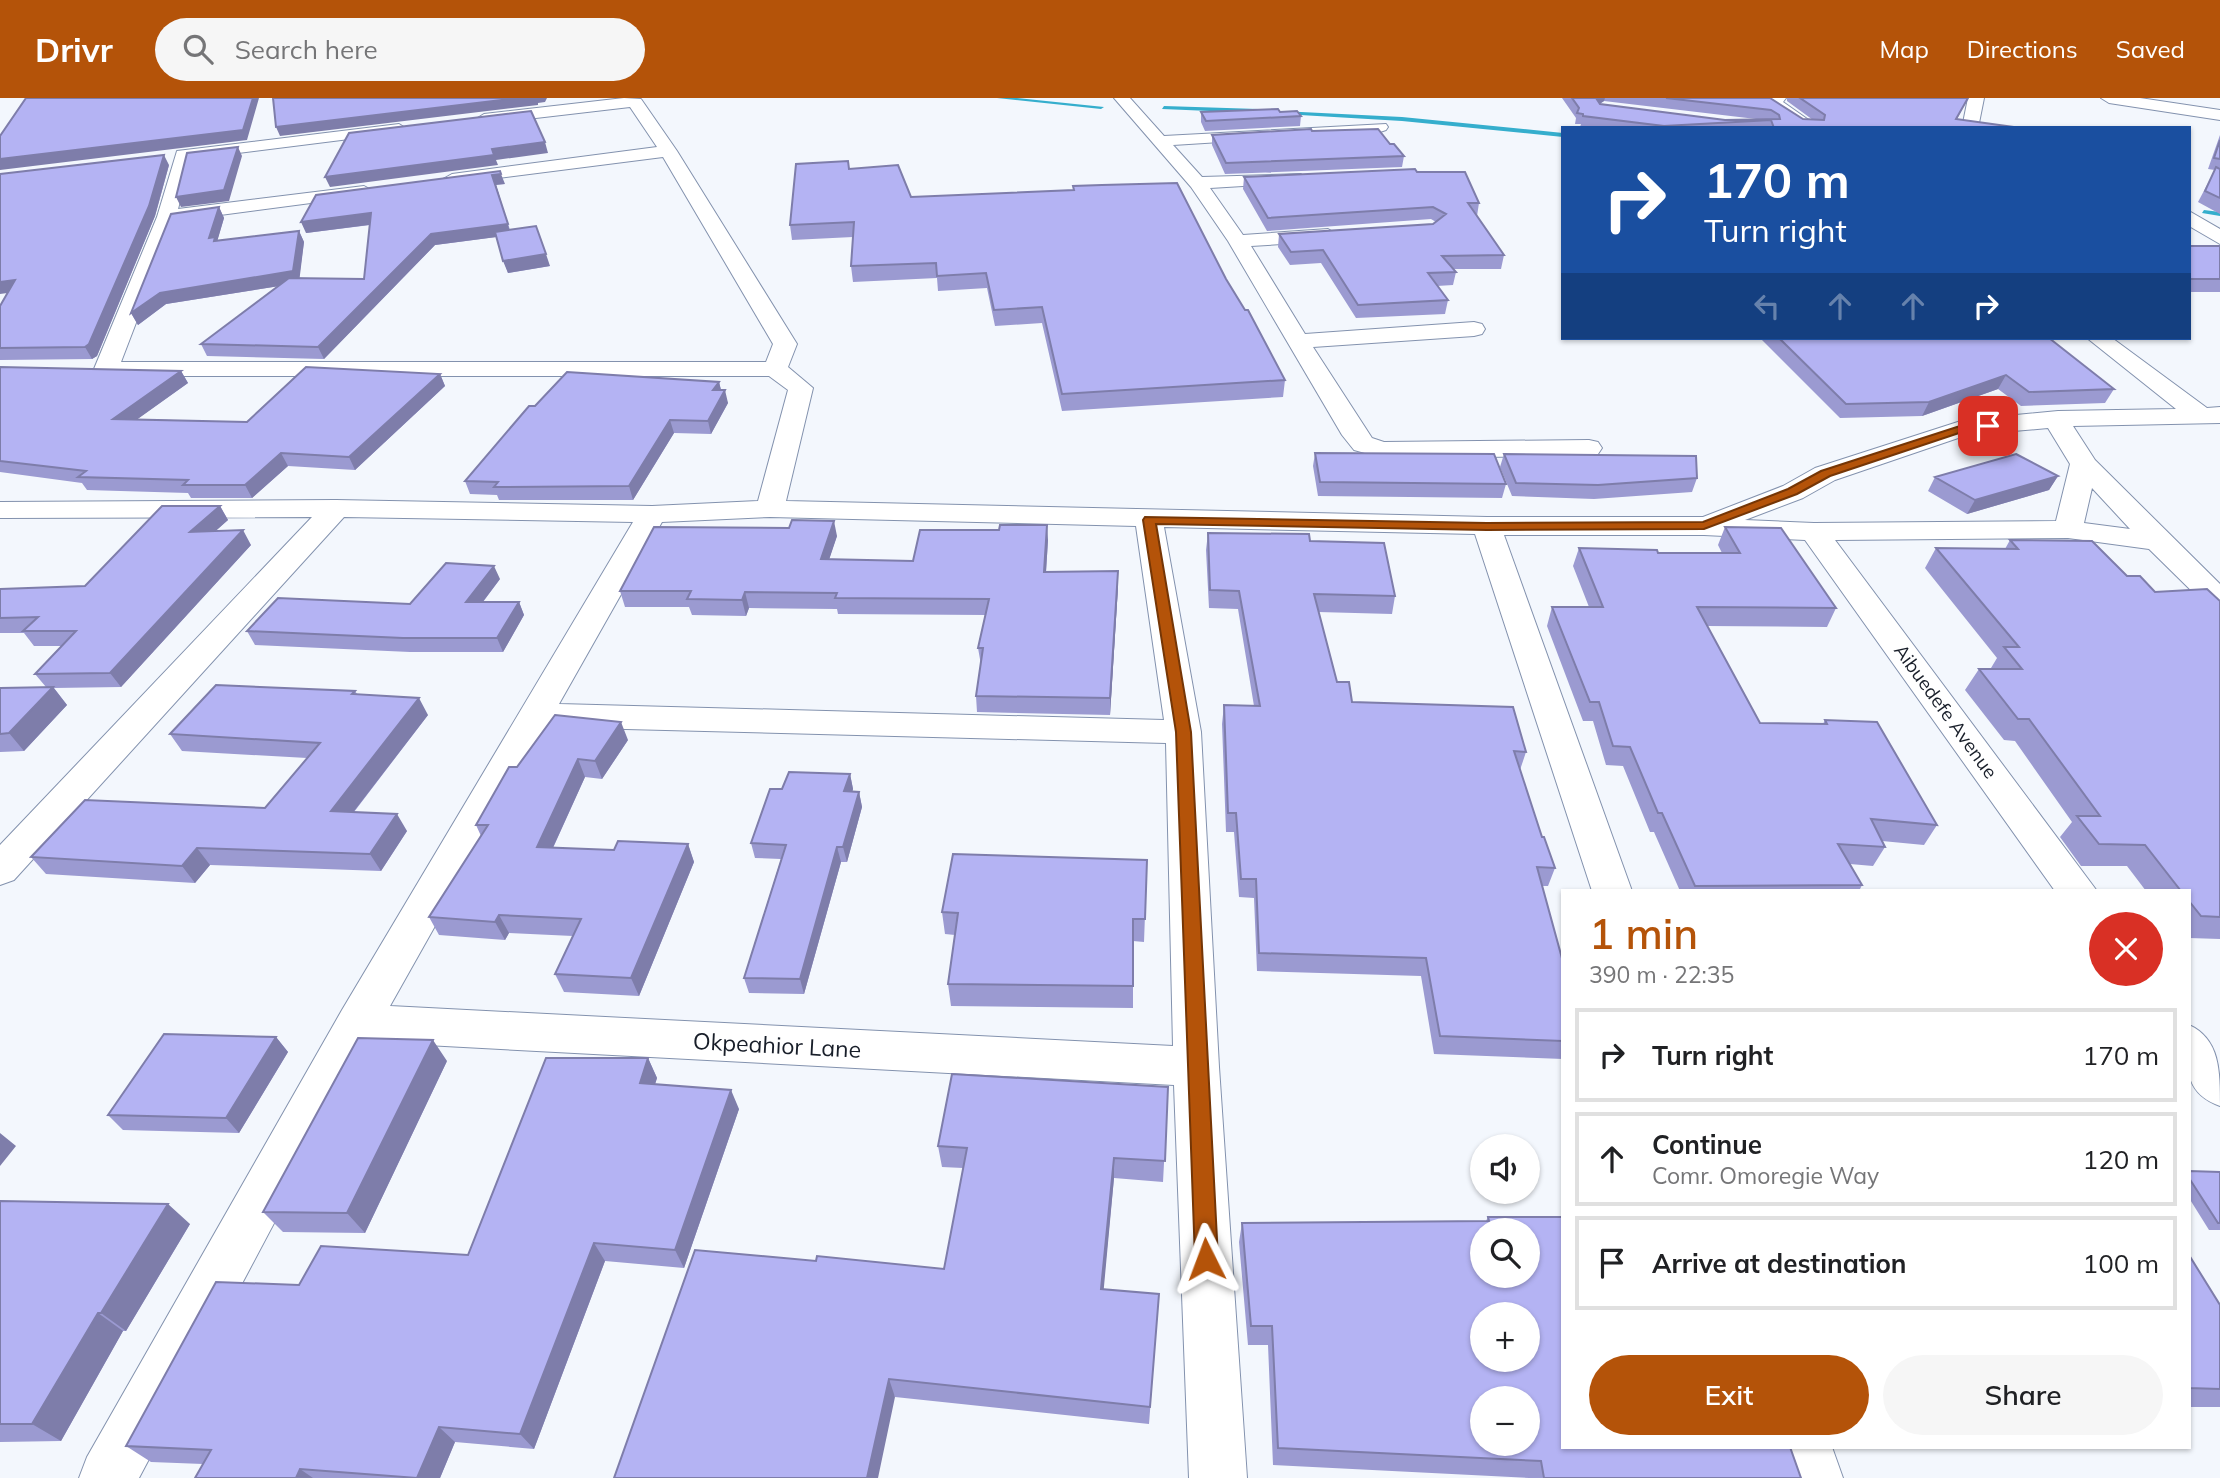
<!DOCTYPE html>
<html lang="en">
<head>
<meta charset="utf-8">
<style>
	:root { --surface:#fff; --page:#f6f6f6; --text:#202124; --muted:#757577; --line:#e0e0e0; --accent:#b45309 }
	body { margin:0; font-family:Mulish,sans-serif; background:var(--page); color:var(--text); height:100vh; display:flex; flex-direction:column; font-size:26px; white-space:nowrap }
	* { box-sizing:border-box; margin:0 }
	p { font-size:23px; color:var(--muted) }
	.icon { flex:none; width:38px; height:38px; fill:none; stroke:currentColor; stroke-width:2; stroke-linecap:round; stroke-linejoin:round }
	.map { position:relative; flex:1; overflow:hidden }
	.drawer { position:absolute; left:1561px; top:791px; width:630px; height:560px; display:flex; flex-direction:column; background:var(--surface); border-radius:0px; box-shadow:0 2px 5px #0004 }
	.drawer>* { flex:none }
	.banner { position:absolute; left:1561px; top:28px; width:630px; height:214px; border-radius:0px; box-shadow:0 2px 5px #0004; background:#1a4fa0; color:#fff; overflow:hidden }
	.controls { position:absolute; left:1470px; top:1036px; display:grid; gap:14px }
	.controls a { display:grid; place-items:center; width:70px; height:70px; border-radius:50%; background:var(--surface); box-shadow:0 2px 5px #0004; font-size:35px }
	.pin { position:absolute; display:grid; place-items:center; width:60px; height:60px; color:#fff; margin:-30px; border-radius:14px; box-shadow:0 4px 10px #0006 }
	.me { position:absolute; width:77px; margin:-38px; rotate:357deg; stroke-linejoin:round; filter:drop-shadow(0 0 5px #0008) }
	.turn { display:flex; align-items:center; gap:24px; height:147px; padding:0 28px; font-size:32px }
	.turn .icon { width:91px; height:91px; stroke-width:2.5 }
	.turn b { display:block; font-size:49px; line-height:60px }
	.lanes { display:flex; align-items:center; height:66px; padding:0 28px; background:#0003; justify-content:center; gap:35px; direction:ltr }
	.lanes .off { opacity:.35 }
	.round { display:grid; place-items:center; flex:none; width:74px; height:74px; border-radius:37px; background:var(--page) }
	.summary { display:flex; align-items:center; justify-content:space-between; height:119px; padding:0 28px }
	h1 { font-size:42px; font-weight:600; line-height:52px; color:var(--accent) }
	.action { display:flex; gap:14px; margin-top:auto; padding:14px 28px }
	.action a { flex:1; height:80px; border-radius:42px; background:var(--accent); color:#fff; font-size:28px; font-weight:600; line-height:80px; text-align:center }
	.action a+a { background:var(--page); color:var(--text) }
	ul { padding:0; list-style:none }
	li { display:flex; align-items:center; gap:21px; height:94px; margin:0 14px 10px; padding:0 14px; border:4px solid var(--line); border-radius:0px }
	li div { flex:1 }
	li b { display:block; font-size:26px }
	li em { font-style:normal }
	header { display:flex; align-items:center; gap:42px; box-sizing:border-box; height:98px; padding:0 35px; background:var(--accent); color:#fff }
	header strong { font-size:33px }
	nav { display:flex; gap:38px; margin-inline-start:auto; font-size:24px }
	.search { width:490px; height:63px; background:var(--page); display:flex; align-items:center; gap:18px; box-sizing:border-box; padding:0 24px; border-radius:38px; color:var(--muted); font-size:26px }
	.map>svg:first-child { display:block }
</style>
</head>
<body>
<header>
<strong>Drivr</strong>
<div class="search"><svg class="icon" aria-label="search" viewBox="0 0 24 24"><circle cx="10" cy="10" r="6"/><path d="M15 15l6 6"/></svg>Search here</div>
<nav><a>Map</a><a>Directions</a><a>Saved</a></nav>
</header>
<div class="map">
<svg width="2220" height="1380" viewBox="0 0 2220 1380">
	<rect width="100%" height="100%" fill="#f3f7fd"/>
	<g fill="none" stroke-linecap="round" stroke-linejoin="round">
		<!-- stream -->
		<path fill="#35aecd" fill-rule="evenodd" d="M997,0H1017L1104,9L1101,11Z
			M1164,8L1258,11L1261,13L1258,15L1162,11Z
			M1281,13L1402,19L1563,35V39L1402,23L1283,16Z
			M2204,112L2220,114V118L2202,115Z"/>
		<!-- minor casing -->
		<g stroke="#8392ae" stroke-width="2">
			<path id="minor" d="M624,0L641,1L677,53L797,246L788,269L813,290L786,403L1487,419H1703L1783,388L1815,370L1964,322L2058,313L2176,311L2087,240H2112L2207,310L2220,309V325L2073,328L2095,362L2220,486V512L2209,510L2149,451L2068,440L1835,442L2097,793H2055L1805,442L1704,437H1504L1632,793H1592L1475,436L1164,429L1201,634L1219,969L1247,1380H1189L1174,987L370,944L139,1380H79L87,1359L342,912L633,424L344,419L14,782L0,787V747L312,419L0,420V404L336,402L652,408L758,403L788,292L769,278H106L98,276L94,271L157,119L177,53L399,26L407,31L405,34L191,61L178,111L364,88L373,93L364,98L175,123L121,264H766L773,246L663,59L452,86L443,81L452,76L657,49L630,9L484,26L476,21L484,16ZM2048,330L2070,366L2056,423L1814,425L1745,422L1803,400L1835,382L1967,337ZM2092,390L2130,431L2084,425ZM770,419L1136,428L1164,622L559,606L662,424ZM547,629L1166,645L1173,948L390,908Z
				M1114,0H1130L1164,38L1386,26L1388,29L1386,32L1380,34L1173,47L1202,79L1301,76L1304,80L1301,84L1295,85L1210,90L1243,137L1328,131L1338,137L1328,143L1251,148L1305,236L1474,224L1482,226L1485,231L1482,236L1474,238L1313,249L1372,340L1384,344L1589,342L1598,344L1602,350L1598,356L1589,358L1383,360L1354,352L1342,337L1228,143L1191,89Z
				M1770,0H1786L1783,4L1820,30H1801L1768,8L1766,5Z
				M1968,0H1984L1978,30H1962Z
				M2101,0H2140L2220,12V22L2109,5Z
				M2189,113L2220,131V146L2189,128Z
				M2189,927C2220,941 2220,973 2220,1008C2179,993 2189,963 2189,927Z
				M1775,1349H1832L1843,1380H1785Z"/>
		</g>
		<!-- minor -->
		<use href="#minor" fill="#fff" fill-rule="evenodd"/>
	</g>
	<!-- wall -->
	<path fill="#9b9ad1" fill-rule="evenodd" d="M1562,0H1770L1803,21L1813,22L1787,3V0H1968L1957,21L2021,30H1588L1580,29L1581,26H1575L1576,20ZM1604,3L1756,21L1725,22L1600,6Z
		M1201,14H1280L1301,18L1300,28L1205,33L1201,24Z
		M1312,33L1390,46L1404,58L1402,69L1225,76L1212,47V37Z
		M2220,37V116L2198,104L2215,72L2208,71Z
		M169,67L155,118L97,258L92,261L0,262V208L7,195Z
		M849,71L911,99L1073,92V88L1226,181L1285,282L1283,299L1062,313L1042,225L995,228L987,190L938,193L937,180L853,184L851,168L853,139L792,142L790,127Z
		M1417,74L1479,105L1477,118L1504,157L1501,171H1453L1456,174L1453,187L1437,188L1448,202L1445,216L1356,220L1321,165L1290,167L1278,149L1279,136L1433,126L1436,124L1431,121L1267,133L1243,91L1244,79Z
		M505,86L496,87L510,132L550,168L508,175L496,139L435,147L324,261L207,258L201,246L279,188L166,206L138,227L131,215L219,109L224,120L217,143L299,133L304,144L299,180L364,181L370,127L306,135L316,97Z
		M2189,148H2220V194H2189Z
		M1760,240H2049L2114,291L2105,305L2021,308L1998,291L1922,318L1840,320Z
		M0,269L181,273L188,285L137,321L247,324L440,276L445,288L355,372L288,368L252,400H191L188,395L87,392L82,385L0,374Z
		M719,284L721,292L728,305L711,336L674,335L633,402H499L497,397L470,396L465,383L535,308Z
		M1315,355L1506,386L1502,400L1318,398L1313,368Z
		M1504,356L1697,380L1692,394L1594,401L1512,398L1500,369Z
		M2058,378L2049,392L1967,416L1928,393L1935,379Z
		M220,408L228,422L215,433L251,447L121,589L54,590L67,607L24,653L0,654V590L46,589L35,576L62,548H34L24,535H0V491L85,488Z
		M1725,429L1836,510L1827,529L1707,528L1760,625L1823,626L1825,622L1937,727L1924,747L1882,743L1885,749L1873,768L1850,766L1862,787L1859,793H1680L1654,734H1650L1623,668L1606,667L1593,623H1583L1547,528L1552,509H1589L1573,468L1579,450L1658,455H1722L1718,447Z
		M789,430L837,438L829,461L913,463L1048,442L1046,474L1118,489L1110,617L977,614L976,598L981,567L978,550L985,517L838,516L837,511L749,510L746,518L692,517L689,509H625L620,493Z
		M1208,435L1310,443L1395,498L1392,516L1318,514L1337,584L1352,604L1526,654L1520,672L1542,739L1555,770L1548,788H1542L1563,864V961L1434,956L1421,878L1257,873L1254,800L1239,799L1234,734H1226L1222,626L1224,607L1254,608L1238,511L1209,510L1206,452Z
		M2010,442L2127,478L2155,494L2220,503V841L2189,840V793H2146L2127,768H2081L2060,739L2072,724L2015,643L2004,642L1965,592L1979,571H1992L1991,570L1997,560L1925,470L1936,450L2005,451Z
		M500,481L483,504H519L524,517L503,554H410L255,547L247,533L410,506Z
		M355,593L357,596L428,617L354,714L407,733L381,773L210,767L195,785L46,776L31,759L265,710L307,660L182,653L170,636Z
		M628,642L602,681L585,679L553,750L614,752L688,746L694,764L639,898L564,894L555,876L573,838L509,835L505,842L439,837L429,819L481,738L476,727L517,669Z
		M850,676L853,691L852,694H859L862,709L847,764H841L804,896L749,895L744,880L781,761L755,760L751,745L782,691Z
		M1147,762L1144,844L1133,843V910L951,908L948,886L955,837L945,836L942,814Z
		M276,939L288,954L239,1035L123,1032L108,1017Z
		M648,960L657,980L655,986L739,1011L684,1170L605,1163L534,1351L455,1344L440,1380H196L203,1366L151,1364L126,1348L299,1187L468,1157Z
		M447,963L365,1135L283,1134L263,1114Z
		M1168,989L1163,1084L1114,1080L1103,1191L1159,1196L1149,1326L895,1299L816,1163L944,1171L963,1070L942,1069L938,1048Z
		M2189,1073L2220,1074V1132H2209L2189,1100Z
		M0,1103L190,1126L126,1233H123L61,1343L0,1344Z
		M1488,1119L1801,1380H1529L1273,1367L1268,1247H1248L1239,1144L1242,1125L1486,1123Z
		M2189,1157L2220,1207V1309H2189Z"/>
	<!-- shaded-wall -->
	<path fill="#7e7daa" d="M253,0H259L247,42L0,72V61Z
		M519,0H547L545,4L538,5V7L280,38L276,29Z
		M1596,0H1605L1604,3L1593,10Z
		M545,44L548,55L496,62L498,67L330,89L325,79L492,51Z
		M238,49L242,58L229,103L181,109L176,99Z
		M164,57L169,67L155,118L97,258L92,261L85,249Z
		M501,76L505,86L496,87L511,137L435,147L324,261L318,249L431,136L492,77Z
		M219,109L224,120L217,144L209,140Z
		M371,115L376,126L306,135L301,124Z
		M299,133L304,144L299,185L166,206L138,227L131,215L160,195Z
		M546,156L550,168L508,175L503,163Z
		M15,182L22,193L0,196V184Z
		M181,273L188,285L121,333L113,321Z
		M440,276L445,288L355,372L349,359Z
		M2006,277L1998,291L1922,318L1929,304Z
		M719,284L722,296L713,292Z
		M725,292L728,305L711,336L708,323Z
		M670,322L674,335L633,402L629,388Z
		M281,355L288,368L252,400L245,387Z
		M2058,378L2049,392L1967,416L1975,402Z
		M220,408L228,422L199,448L190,434Z
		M834,423L837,438L824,477L821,461Z
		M1047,427L1048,442L1045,489L1044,474Z
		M243,432L251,447L121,589L110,575Z
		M494,468L500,481L472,518L466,504Z
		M1118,473V489L1110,617V600Z
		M745,494L749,510L746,518L742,502Z
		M519,504L524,517L503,554L497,540Z
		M53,589L67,607L24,653L9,635Z
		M419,600L428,617L341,730L331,713Z
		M621,624L628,642L602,681L595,663Z
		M578,661L585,679L545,767L537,749Z
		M850,676L853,691L848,708L844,693Z
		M859,694L862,709L847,764L843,749Z
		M397,716L407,733L381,773L370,756Z
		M688,746L694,764L639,898L631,880Z
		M837,749L841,764L804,896L800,881Z
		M197,750L210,767L195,785L182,768Z
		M499,817L509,835L505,842L495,824Z
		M276,939L288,954L239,1035L226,1020Z
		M433,942L447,963L365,1135L347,1115Z
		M648,960L657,980L649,1005L640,985Z
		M731,992L739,1011L684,1170L675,1152Z
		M0,1035L16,1048L0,1068Z
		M1114,1060V1080L1102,1210L1101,1191Z
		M168,1106L190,1126L126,1233L101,1215Z
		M594,1145L605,1163L534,1351L520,1336Z
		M98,1215L123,1233L61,1343L32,1326Z
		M889,1281L895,1299L878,1380H867Z
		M439,1329L455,1344L440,1380H417Z
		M300,1371L313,1380H296Z"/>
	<!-- building -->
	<path fill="#b4b3f3" stroke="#7e7daa" stroke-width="2" fill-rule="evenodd" d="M26,0H253L243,32L0,61V38Z
		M273,0H519L276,29Z
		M1572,0H1596L1600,6L1725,22L1780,21L1779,17L1771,12L1666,0H1770L1803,21L1824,22L1825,17L1800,0H1968L1956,21L2021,30H1774L1771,22L1664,28L1583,18V16L1577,15L1579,10Z
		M1278,11L1280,14L1297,13L1301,18L1206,23L1201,14Z
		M531,13L545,44L492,51L494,57L325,79L349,35Z
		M1311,31L1312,33L1378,31L1390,46H1394L1404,58L1226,65L1212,37Z
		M2220,42V61L2214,60Z
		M238,49L224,92L176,99L187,55Z
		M164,57L149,108L89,246L85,249L0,250V208L15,182L0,184V76Z
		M848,63L849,71L898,67L911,99L1074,92L1073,88L1102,87L1177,85L1226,181L1245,212H1248L1285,282L1062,296L1042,209L994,212L986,175L937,178L936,165L851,168L854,124L790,127L796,66Z
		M2216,69L2220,71V100L2205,93Z
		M1415,71L1417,74H1465L1479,105H1468L1504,157L1442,158L1456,174L1428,175L1448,202L1358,207L1323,152L1291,154L1279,136L1433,126L1446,116L1433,109L1268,120L1244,79Z
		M500,73L501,76L492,77L508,126L431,136L318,249L201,246L289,180L364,181L371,115L301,124L316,97Z
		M219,109L209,140L215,139L214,143L299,133L293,173L160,195L131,215L171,116Z
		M536,128L546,156L503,163L495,134Z
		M2189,148H2220V181H2189Z
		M1779,240H2049L2114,291L2029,294L2006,277L1929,304L1846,306Z
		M0,269L181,273L113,321L247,324L306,269L440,276L349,359L281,355L245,387H183L188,382L78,379L86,373L0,363Z
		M567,274L719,284L713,292H725L708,323L670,322L629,388L494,389L498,384L465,383L529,308H535Z
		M1315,355L1494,356L1506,386L1320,384Z
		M1504,356L1696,358L1697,380L1598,387L1516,385Z
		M2016,356L2058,378L1975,402L1935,379Z
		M162,408H220L190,434L243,432L110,575L35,576L76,533H23L38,519L0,520V491L85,488Z
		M792,422L834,423L821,461L913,463L920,432H999L1000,427H1047L1044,474L1118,473L1110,600L976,598L983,550H978L989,501L835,500L837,495L745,494L742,502L687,501L691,493H620L654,429L789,430Z
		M1725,429L1781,430L1836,510L1697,509L1760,625L1827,626L1825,622L1877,624L1937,727L1871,721L1885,749L1838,746L1862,787L1695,788L1662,715H1658L1630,649L1613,648L1599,604H1590L1552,509H1603L1579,450L1657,452L1658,455H1740Z
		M1208,435L1309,436L1310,443L1384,445L1395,498L1314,496L1337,584H1349L1352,604L1513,609L1526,654L1514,653L1542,739H1544L1555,770L1537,769L1563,864V943L1440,938L1426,860L1259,855L1256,781H1241L1236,715H1228L1224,607L1260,608L1239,493L1210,492Z
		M2010,442L2092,443L2127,478H2140L2155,494L2207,491L2220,503V819L2201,818L2189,803V793H2181L2145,747L2099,746L2077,718H2100L2029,621H2018L1979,571H2022L2004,549H2019L1936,450L2018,451Z
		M446,465L494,468L466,504H519L497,540H403L247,533L278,500L410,506Z
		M216,587L355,593L352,596L419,600L331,713L397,716L370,756L197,750L182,768L31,759L85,702L265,710L320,645L170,636Z
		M53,589L9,635L0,636V590Z
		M555,617L621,624L595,663L578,661L537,749L614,752L618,743L688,746L631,880L555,876L581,821L499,817L495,824L429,819L488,727H476L509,669H517Z
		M789,674L850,676L844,693L859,694L843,749H837L800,881L744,880L786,747L751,745L770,691H782Z
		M953,756L1147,762L1145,821H1133V888L948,886L958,815L942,814Z
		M164,936L276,939L226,1020L108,1017Z
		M358,940L433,942L347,1115L263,1114Z
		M546,960H648L640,985L731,992L675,1152L594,1145L520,1336L439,1329L417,1380L300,1371L296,1380H195L211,1352L126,1348L216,1184L299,1187L321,1148L468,1157Z
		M952,976L1168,989L1165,1063L1114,1060L1101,1191L1159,1196L1150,1309L889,1281L867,1380H614L695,1152L816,1163L817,1158L944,1171L967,1050L938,1048Z
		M2189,1073L2220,1074V1125H2218L2189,1080Z
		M0,1103L168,1106L101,1215H98L32,1326H0Z
		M1488,1119H1563V1349H1790L1801,1380H1544L1541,1363L1278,1350L1272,1228H1251L1242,1125L1489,1123ZM1482,1132H1528V1178H1482ZM1482,1216H1528V1262H1482ZM1482,1300H1528V1346H1482Z
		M2189,1157L2220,1207V1291L2189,1290Z"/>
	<!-- route -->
	<path fill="#b45309" stroke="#753606" stroke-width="2" d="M1988,325L1994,328L1992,330L1965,333L1830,378L1797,396L1704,431L1487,432L1156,426L1191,634L1218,1161L1214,1169L1206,1172L1199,1169L1195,1161L1176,634L1143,422L1145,419L1487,425L1703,424L1788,391L1821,373L1960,328Z"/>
	<g text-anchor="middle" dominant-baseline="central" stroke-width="5" stroke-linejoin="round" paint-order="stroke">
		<!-- street labels -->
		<g font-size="19" fill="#181e29" stroke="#fff">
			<text transform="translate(1946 613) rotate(54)">Aibuedefe Avenue</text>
		</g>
		<!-- near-street labels -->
		<g font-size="23" fill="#181e29" stroke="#fff">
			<text transform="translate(777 947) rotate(3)">Okpeahior Lane</text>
		</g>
	</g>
</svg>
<div class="controls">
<a><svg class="icon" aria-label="sound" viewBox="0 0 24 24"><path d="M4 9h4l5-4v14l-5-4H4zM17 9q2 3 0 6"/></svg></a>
<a><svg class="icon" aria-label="search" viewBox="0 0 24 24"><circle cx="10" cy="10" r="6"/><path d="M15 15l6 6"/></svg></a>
<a>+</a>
<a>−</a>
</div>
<div class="pin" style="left:1988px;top:328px;background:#d93025"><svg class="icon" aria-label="arrive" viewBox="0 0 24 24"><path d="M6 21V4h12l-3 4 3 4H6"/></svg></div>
<svg class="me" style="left:1206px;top:1161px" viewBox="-20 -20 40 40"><path d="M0-17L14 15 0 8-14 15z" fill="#b45309" stroke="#fff" stroke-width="4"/></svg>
<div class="banner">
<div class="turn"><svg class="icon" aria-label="right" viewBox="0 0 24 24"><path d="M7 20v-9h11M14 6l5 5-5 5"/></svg><div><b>170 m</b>Turn right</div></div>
<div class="lanes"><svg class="icon off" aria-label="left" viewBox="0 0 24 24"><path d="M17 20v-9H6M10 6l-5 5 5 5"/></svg><svg class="icon off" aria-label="ahead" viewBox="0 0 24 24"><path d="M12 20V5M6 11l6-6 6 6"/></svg><svg class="icon off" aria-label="ahead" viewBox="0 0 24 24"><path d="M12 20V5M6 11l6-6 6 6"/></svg><svg class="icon" aria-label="right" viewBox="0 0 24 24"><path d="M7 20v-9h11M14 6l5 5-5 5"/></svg></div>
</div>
<section class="drawer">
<div class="summary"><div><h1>1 min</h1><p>390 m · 22:35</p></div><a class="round" style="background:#d93025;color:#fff"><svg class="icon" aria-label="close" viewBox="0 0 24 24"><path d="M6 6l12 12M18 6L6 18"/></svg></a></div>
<ul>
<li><svg class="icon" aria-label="right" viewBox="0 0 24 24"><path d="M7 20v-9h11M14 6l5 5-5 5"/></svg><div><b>Turn right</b></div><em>170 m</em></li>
<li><svg class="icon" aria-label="ahead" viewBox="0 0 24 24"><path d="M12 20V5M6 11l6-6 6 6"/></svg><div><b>Continue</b><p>Comr. Omoregie Way</p></div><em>120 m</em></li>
<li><svg class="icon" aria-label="arrive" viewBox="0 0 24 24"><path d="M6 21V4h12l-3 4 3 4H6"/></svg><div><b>Arrive at destination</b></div><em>100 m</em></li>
</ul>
<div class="action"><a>Exit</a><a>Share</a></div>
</section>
</div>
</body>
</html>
